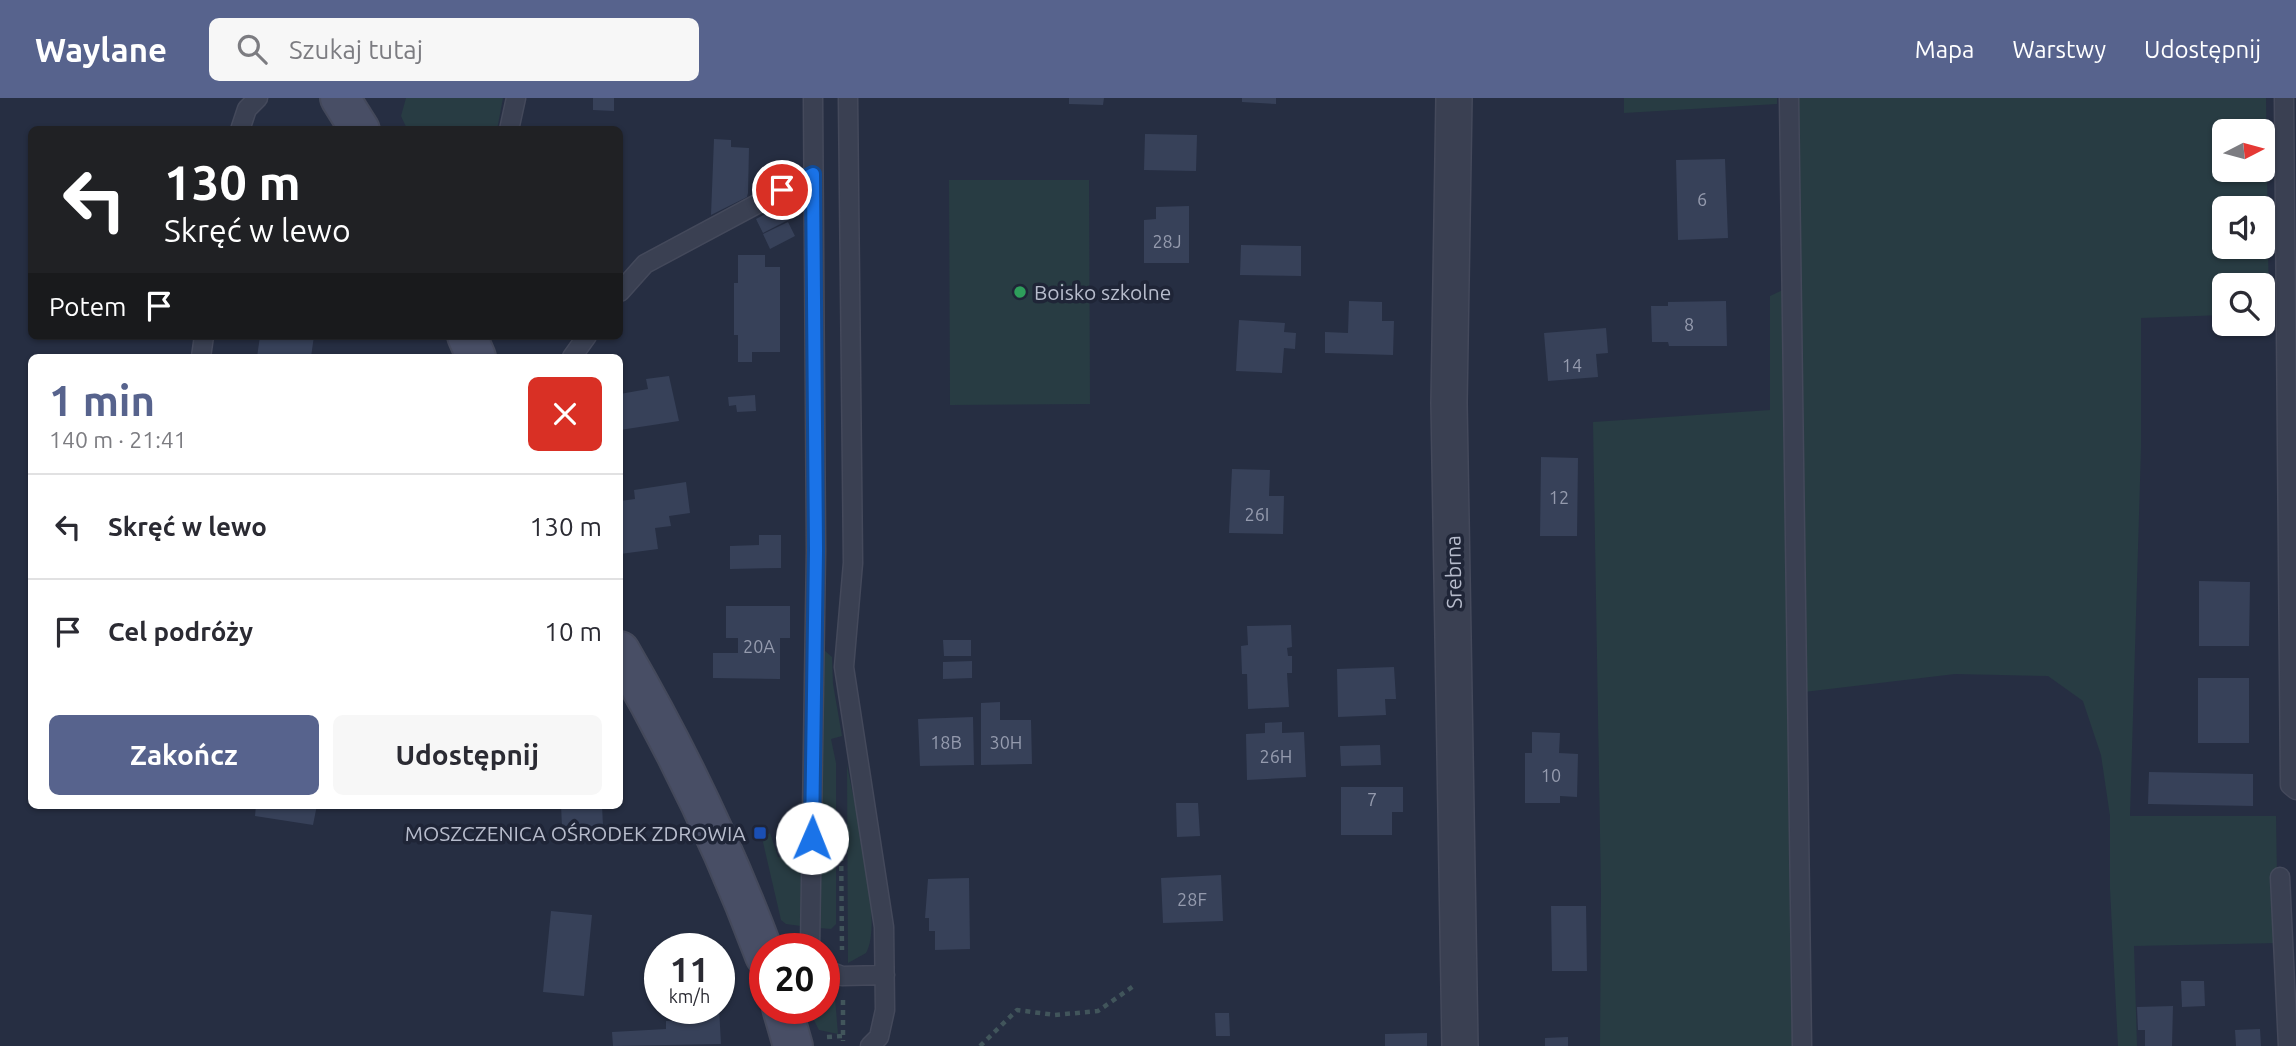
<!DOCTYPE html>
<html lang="pl">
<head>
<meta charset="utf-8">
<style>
	:root { --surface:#fff; --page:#f7f7f7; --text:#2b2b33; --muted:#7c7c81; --line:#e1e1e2; --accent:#57638d }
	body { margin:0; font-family:Ubuntu,sans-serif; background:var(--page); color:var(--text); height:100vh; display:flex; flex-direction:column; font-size:26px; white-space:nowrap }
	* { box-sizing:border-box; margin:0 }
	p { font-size:23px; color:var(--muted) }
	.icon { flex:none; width:38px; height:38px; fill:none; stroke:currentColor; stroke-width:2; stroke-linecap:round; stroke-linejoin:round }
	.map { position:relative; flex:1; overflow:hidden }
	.panel { position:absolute; left:28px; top:256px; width:595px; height:455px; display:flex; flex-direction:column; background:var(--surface); border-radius:10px; box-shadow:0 2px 5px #0004 }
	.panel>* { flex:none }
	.guide { position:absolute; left:28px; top:28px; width:595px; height:214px; border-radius:10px; box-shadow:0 2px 5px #0004; background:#202124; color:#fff; overflow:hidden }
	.needle { width:46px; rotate:84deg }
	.fabs { position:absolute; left:2212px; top:21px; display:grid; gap:14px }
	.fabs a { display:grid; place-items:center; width:63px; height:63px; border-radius:10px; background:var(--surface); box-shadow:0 2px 5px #0004; font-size:35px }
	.speed { position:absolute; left:644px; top:835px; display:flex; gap:14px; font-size:35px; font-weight:700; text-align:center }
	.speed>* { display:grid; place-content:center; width:91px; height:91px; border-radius:50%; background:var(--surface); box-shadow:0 2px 5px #0004; line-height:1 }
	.speed small { font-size:18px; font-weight:400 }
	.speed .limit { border:10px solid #d22; background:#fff; color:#111 }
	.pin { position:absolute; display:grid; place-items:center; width:60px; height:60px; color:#fff; margin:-30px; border:4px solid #fff; border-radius:50%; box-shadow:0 2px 7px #0007 }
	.me { position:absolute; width:77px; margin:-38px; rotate:1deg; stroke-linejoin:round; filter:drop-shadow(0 0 5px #0008) }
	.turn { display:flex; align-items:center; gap:24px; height:147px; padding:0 21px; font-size:32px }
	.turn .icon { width:91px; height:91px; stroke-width:2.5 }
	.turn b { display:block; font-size:49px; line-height:60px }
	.then { display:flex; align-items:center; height:66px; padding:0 21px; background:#0003; gap:14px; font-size:26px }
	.round { display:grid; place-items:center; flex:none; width:74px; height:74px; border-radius:10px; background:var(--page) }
	.head { display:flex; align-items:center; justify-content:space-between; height:119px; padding:0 21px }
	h1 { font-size:42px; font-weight:700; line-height:52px; color:var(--accent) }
	.action { display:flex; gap:14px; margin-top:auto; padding:14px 21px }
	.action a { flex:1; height:80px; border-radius:10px; background:var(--accent); color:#fff; font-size:28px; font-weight:700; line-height:80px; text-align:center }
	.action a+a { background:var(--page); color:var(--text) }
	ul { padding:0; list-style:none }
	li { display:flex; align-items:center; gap:21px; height:105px; padding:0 21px; border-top:2px solid var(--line) }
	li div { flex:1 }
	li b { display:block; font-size:26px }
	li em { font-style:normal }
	header { display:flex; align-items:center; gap:42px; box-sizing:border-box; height:98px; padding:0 35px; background:var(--accent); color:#fff }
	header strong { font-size:33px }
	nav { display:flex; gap:38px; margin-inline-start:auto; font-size:24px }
	.search { width:490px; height:63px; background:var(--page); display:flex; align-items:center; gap:18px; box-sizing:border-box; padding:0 24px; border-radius:10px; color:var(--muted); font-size:26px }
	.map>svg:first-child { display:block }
</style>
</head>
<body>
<header>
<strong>Waylane</strong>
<div class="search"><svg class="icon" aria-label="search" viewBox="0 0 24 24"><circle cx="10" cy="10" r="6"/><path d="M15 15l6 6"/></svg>Szukaj tutaj</div>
<nav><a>Mapa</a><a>Warstwy</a><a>Udostępnij</a></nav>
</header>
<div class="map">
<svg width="2296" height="948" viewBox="0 0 2296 948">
	<rect width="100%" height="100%" fill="#262e42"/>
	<!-- green -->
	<path fill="#283c43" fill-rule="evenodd" d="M406,0H503L497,32L407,31L401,18Z
		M1624,0H1777V6L1624,15Z
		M1796,0H2266L2269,215H2263V187H2224V217L2141,220V350L2130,718H2276L2278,845L2134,848L2137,948H2118L2110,791V718L2101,657L2083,603L2048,578L1955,576L1804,594L1810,948H1600L1601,794L1593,324L1770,312V198L1800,184ZM2224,33H2263V72H2224ZM2224,110H2263V149H2224Z
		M949,82H1089L1090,306L950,307Z
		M824,552L832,559L833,586L842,638L831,641L836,665V826L831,831L819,830V808Z
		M847,667C854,705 884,825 866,855L848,865Z
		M770,735L778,759L807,760L801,828L786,826L781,822L762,740Z
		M824,886L834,888L838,936L819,932L808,910H824Z"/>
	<!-- building -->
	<path fill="#374159" d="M593,0H614V13L593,12Z
		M1069,0H1104L1103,7L1069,6Z
		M1242,0H1276V6L1242,4Z
		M1145,36L1197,37L1196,73L1144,72Z
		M714,41L731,42V49L749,50L748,95L747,99L711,117Z
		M1725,61L1728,140L1678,142L1676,62Z
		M781,108L788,122L763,135L756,121Z
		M1189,108V165H1144V122L1156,121V109Z
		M788,124L795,138L770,151L763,136Z
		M1241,147L1301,148V178L1240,177Z
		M738,157H765V169H780V254H752V264H738V237H734V185H738Z
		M1349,203L1382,204V223H1394L1393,257L1325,255V234L1348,235Z
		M1726,203L1727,248H1669L1668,244H1652L1651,208H1668V204Z
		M1239,222L1285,225L1284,234L1296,235L1295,251L1284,250L1282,275L1236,273Z
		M1606,230L1608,255L1596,256L1598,279L1548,283L1544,235Z
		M260,238H314L311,259H257Z
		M669,278L679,323L620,332V296L648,291L646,281Z
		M755,297L756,313L737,314L736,307L729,308L728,299Z
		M1541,359L1578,360L1577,438H1540Z
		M1232,371L1270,372L1269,398H1284L1283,436L1229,435Z
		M686,384L690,415L669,418L671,428L655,430L658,451L620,456V403L635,401L634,392Z
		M759,437H781V470L730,471V448L759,447Z
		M2199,483L2250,484L2249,548H2199Z
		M726,508H790V540H780V581L713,580V555H738V540H726Z
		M1291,527L1292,549L1287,550L1288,558H1292V575H1287L1289,609L1248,611L1247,576H1242L1241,548L1248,547L1247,528Z
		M943,542H971V558H944Z
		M972,563V580L943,581V564Z
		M1394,569L1396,601H1385L1386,617L1338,619L1337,571Z
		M2198,580H2249V645H2198Z
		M1000,604V622H1031L1032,666L981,667V605Z
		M973,619L974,667L920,668L918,621Z
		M1282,624V635L1304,634L1306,679L1247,682L1246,636L1265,635V625Z
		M1532,634L1560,635L1559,655L1578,656L1577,699L1560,698V705H1525V655H1532Z
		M1380,647L1381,667L1341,668L1340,648Z
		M2149,674L2253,676V708L2148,706Z
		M1341,689H1403V714H1392V737H1341Z
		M1176,705H1198L1200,738L1177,739Z
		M256,707H317L313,727L255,718Z
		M561,707H602L603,728L562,729Z
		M1221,777L1223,823L1163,825L1161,780Z
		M969,780L970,851L935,852V833H929V820H925L928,781Z
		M1551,808H1586L1587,873H1552Z
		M551,813L592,817L584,898L543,894Z
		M2181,883H2204L2205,908L2182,909Z
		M2173,908L2172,948H2145V932H2138L2137,909Z
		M675,910H719L721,946L613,948L612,934L666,931V923H676Z
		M1215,915H1229L1230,938H1216Z
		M2260,931L2261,948H2236L2235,932Z
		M1427,935V948H1385V936Z
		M1568,939V948H1545V940Z"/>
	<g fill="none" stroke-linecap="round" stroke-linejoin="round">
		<!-- lane casing -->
		<g stroke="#44495b" stroke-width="21">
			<path id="lane" d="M848,0L853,465L844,569L884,829L885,912L879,939L870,948
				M1789,0L1802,948
				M2284,0L2290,687L2296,692
				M240,32L247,11L258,0
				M509,32L516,0
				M620,194L645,166L813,76
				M201,259L204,238
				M572,259L587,238
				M2280,779L2288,948
				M810,850L816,452L813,0
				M824,871L842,878L885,877"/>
		</g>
		<!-- street casing -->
		<g stroke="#44495b" stroke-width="38">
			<path id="street" d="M1454,0L1449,305L1460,948"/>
		</g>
		<!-- secondary casing -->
		<g stroke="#44495b" stroke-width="42">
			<path id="secondary" d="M340,0L360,32
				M467,238L476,259
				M620,553C677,651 725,751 765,858
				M782,910L793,948"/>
		</g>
		<!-- path -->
		<path stroke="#41555b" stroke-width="4.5" stroke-dasharray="5 5" stroke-linecap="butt" d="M841,738L842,852
			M843,902V943
			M827,939L843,938
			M980,948L1017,912L1055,917L1098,913L1135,887"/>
		<!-- lane -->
		<use href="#lane" stroke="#3a4052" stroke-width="18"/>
		<!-- street -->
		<use href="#street" stroke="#3a4052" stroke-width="35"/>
		<!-- secondary -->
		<use href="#secondary" stroke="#484e65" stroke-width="38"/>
	</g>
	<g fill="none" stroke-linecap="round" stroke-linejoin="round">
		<!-- route casing -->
		<g stroke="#114b97" stroke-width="18">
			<path id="route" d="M782,92L813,76L816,452L812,740"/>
		</g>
		<!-- route -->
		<use href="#route" stroke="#1a73e8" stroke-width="12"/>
	</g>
	<!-- markers -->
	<circle fill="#2e9e5b" stroke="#1f2537" stroke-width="2.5" cx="1020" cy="194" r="7"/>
	<rect fill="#1a4fb4" stroke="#1f2537" stroke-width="2.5" x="753" y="728" width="14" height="14" rx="3.5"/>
	<g text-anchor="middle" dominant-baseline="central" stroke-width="7" stroke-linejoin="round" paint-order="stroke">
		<!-- number labels -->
		<g font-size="18" fill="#959bae">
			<text x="1702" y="101">6</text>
			<text x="1167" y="143">28J</text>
			<text x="1689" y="226">8</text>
			<text x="1572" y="267">14</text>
			<text x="1559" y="399">12</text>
			<text x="1257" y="416">26I</text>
			<text x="759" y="548">20A</text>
			<text x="946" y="644">18B</text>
			<text x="1006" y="644">30H</text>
			<text x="1276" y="658">26H</text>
			<text x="1551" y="677">10</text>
			<text x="1372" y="701">7</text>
			<text x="1192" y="801">28F</text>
		</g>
		<!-- poi labels -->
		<g font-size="21" fill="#b7bccc" stroke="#1f2537" text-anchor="start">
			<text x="1034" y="194">Boisko szkolne</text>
			<text x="746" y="735" text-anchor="end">MOSZCZENICA OŚRODEK ZDROWIA</text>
		</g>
		<!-- street labels -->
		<g font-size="21" fill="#b7bccc" stroke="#1f2537">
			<text transform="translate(1453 474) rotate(-91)">Srebrna</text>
		</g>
	</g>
</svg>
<div class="fabs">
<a><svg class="needle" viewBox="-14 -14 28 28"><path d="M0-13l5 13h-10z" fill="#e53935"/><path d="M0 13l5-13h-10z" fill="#7c7c81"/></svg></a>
<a><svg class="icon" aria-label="sound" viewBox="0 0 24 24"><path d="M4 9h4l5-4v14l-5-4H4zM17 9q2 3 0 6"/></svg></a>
<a><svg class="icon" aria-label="search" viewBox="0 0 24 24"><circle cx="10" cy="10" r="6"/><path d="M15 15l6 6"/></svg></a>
</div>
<div class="speed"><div>11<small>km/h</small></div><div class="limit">20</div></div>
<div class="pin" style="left:782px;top:92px;background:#d93025"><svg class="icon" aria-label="arrive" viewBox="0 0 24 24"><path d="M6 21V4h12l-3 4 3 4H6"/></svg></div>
<svg class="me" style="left:812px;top:740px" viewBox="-20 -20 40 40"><circle r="19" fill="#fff"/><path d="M0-13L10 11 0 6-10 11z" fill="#1a73e8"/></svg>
<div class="guide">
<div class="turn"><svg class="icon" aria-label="left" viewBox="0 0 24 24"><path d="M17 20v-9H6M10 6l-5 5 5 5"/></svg><div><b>130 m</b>Skręć w lewo</div></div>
<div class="then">Potem<svg class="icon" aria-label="arrive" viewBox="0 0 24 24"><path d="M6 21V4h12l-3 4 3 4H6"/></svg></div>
</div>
<section class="panel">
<div class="head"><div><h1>1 min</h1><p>140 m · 21:41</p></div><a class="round" style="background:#d93025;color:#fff"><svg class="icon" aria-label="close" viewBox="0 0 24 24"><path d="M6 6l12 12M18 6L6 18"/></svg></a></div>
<ul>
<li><svg class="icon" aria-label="left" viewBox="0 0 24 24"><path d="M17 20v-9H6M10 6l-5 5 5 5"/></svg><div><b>Skręć w lewo</b></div><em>130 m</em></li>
<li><svg class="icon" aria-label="arrive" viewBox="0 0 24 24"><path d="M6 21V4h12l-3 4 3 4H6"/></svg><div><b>Cel podróży</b></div><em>10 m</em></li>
</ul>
<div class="action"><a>Zakończ</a><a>Udostępnij</a></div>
</section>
</div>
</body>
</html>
